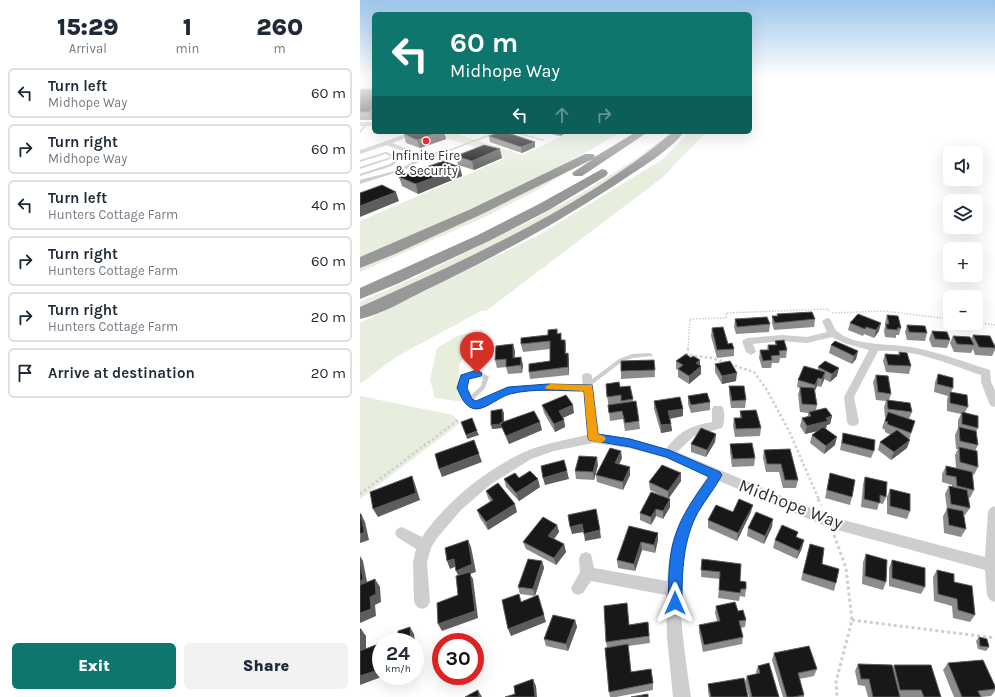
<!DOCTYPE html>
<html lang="en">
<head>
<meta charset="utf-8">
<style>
	:root { --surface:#fff; --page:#f2f2f3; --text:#1f2937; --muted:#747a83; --line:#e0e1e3; --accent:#0f766e }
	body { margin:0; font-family:Karla,sans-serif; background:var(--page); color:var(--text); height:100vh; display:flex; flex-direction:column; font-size:15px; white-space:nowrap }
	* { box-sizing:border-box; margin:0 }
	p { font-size:13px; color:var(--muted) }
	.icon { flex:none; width:22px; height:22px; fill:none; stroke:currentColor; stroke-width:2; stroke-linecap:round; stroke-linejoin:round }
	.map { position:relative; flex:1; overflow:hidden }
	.details { display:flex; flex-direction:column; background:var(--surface); width:360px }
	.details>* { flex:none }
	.banner { position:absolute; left:12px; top:12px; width:380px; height:122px; border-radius:6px; box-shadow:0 4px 16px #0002; background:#0f766e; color:#fff; overflow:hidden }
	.controls { position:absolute; left:583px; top:146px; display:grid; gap:8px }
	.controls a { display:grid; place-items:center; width:40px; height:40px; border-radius:6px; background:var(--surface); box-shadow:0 4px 16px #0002; font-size:20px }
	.speed { position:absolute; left:12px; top:633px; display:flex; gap:8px; font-size:20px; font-weight:700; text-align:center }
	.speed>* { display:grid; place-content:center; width:52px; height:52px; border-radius:50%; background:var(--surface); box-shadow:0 4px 16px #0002; line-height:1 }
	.speed small { font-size:10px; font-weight:400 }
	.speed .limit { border:6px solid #d22; background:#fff; color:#111 }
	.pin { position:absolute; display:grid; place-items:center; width:34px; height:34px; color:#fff; margin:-41px -17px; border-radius:50% 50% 50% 0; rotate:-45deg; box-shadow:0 0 4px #0007 }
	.pin .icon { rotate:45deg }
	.me { position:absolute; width:44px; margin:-22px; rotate:0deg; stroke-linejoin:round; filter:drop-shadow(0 0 3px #0008) }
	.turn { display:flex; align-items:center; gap:14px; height:84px; padding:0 12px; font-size:18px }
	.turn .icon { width:52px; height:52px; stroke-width:2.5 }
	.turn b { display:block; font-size:28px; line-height:34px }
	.lanes { display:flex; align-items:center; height:38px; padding:0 12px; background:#0003; justify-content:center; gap:20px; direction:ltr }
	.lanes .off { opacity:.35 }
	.eta { display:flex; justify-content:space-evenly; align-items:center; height:68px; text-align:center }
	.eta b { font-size:24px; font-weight:800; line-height:28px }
	.cta { display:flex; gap:8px; margin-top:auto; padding:8px 12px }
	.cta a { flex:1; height:46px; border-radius:6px; background:var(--accent); color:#fff; font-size:16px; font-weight:800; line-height:46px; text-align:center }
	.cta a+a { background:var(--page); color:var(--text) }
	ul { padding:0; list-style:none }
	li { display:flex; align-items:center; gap:12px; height:50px; margin:0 8px 6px; padding:0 4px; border:2px solid var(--line); border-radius:6px }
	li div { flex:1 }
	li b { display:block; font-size:15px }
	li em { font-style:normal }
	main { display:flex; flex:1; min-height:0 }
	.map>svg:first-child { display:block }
</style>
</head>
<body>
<main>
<section class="details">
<div class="eta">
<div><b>15:29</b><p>Arrival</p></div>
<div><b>1</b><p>min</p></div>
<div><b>260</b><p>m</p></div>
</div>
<ul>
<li><svg class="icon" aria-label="left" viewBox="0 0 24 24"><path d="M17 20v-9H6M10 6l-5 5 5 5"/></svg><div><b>Turn left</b><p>Midhope Way</p></div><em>60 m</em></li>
<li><svg class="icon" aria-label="right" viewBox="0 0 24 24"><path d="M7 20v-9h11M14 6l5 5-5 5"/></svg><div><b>Turn right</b><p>Midhope Way</p></div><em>60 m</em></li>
<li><svg class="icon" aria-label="left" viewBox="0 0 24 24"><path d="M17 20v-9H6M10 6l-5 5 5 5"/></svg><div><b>Turn left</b><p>Hunters Cottage Farm</p></div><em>40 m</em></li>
<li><svg class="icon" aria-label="right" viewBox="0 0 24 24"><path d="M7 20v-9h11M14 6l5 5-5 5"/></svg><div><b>Turn right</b><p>Hunters Cottage Farm</p></div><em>60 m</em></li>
<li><svg class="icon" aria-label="right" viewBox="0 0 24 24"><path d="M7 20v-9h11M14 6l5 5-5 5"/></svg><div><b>Turn right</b><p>Hunters Cottage Farm</p></div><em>20 m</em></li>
<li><svg class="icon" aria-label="arrive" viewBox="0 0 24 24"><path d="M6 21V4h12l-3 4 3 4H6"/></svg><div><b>Arrive at destination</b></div><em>20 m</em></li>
</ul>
<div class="cta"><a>Exit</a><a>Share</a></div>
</section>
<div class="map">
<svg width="635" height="697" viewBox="0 0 635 697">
	<rect width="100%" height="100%" fill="#fff"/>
	<!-- green -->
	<path fill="#e7eede" d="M69,132H91L163,155L211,132H261C178,182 89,220 0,257V221L146,158Z
		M329,132H346L303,177L126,311H121L36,357L0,384V323L179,235L303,159Z
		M311,133H313C291,150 269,169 245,184C168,233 83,270 0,309V302L60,275L170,221L222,193L277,158Z
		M248,148L179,189L127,216L0,272V265L212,168Z
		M122,330L130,343L123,349L109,350L99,365V387L105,402L75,398L70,380L77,348L97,336Z
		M0,396L93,415L100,423L0,499Z"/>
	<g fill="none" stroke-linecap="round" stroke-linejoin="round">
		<!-- path-far3 -->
		<path stroke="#cecece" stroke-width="1" stroke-dasharray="1 1" stroke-linecap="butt" d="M0,86L14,85"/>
		<!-- path-far2 -->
		<path stroke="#cecece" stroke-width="1.5" stroke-dasharray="1.5 1.5" stroke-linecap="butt" d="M472,313L523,311L590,319
			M616,322L635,325
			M328,349L330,319L366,318V313L468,309L469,312"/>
		<!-- path-far1 -->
		<path stroke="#cecece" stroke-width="2.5" stroke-dasharray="2.5 2.5" stroke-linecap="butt" d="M328,348L327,355L352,358L365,362
			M370,364L394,372L407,390L430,433L459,500
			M0,494L98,420"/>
		<!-- path -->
		<path stroke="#cecece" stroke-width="3" stroke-dasharray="3 3" stroke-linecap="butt" d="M458,499L461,505
			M474,535L486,568L492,620L476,682L477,697
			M492,620L635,638"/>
		<!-- service -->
		<path fill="#cecece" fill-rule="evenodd" d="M7,123L9,124L0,133V130Z
			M136,132H140L87,152L85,151Z
			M152,132H156L185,140L184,141Z
			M25,152H27L39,159L32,166L0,176V174L30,164L35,159L33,158L0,169V167L31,157L26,154L0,162V160Z
			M290,353L293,355L292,356L273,358L263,361L230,386L231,387L230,388L228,389H187L149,393L116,407L106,402L99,388L103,376L117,371L128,376L129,377L125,388L112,401L116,403L148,389L187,385H227L226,384L227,383L259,359L272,354ZM117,375L123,378L121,386L109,397L105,388L107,378Z"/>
		<!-- minor -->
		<path fill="#cecece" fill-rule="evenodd" d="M0,122H14V126H0Z
			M52,132H60L32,143C57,152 60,157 86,149L89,151L68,161H61L44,170L0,184V180C17,175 46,171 57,157L27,145L0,154V150Z
			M467,318L470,319C473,323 474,330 478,332C495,347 534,343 556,348C581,353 605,362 630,370L631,382L635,390V407L631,406L629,403L621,382V375C589,364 553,348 518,351L494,397L499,422L497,425L493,426L489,425L487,422L484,397L509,350L484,343L472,337L447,343L422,341L393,344L396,352L391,355L386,352L382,341L387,338L422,335L447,337L467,332L462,321Z
			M227,373L231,374L232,377L239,434L269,438L306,449C320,431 330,426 352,422V409L354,406H362C365,411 365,423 362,428L334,436L317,452L472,517L625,557L628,512L630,508L635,506V602L630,600L627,595L625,570L470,528L359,481C349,496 338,511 331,528C311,575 324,647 331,697H313L307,637L306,595L231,581L223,593L218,595L213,593L211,588L220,572L219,559L221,554L226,552L231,554L234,568L307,581C309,536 324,512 348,476L306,458L269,448L233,443L194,451L171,459L131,484L101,510L77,538L71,548L67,562L70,602L67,607L62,609L57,607L54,602L53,562L56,549L37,537L35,533L37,529L42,527L62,537C86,502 123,472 162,453C182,444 205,440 227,435L222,377L223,374Z"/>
		<!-- motorway -->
		<path fill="#989898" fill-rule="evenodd" d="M276,132H288L222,176H214L212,173L233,159L120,215L35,254L0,268V257L111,209L225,154H233L235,156L233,158Z
			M313,132H324C313,147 286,165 270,175C205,219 137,256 66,290C45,300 23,314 0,319V307C105,260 224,207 313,132Z
			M242,169L246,170L248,173L246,176L189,210L129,241L37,284L0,299V288L118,235L179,204Z"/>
	</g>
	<!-- wall -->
	<path fill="#8c8c8c" d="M14,89L12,120H0V90Z
		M51,132H84L86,139L60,148L46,143L44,134Z
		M181,132H209L200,136Z
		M129,136L175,142V147L162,153L130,142Z
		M96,156L142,158L114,170L98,165Z
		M100,167L102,176L58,194L42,186L39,177Z
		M417,314L455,319L454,327L414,330L412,323V316H417Z
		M498,314L519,331L514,338L504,334L503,336L488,330L490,323Z
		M527,315L541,328L539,335H536V338L525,337L524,331L525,326V323Z
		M375,319L410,324L409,332L376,334L374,327Z
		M547,325L567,333L565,341L547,340L545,332Z
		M352,328L374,349V356L357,358L351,336Z
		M197,329L198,333L202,340H205L206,353H208L209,361V375L170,379L169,372L190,361V349L163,352L161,344L188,335Z
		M572,331L590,340L587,348L572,347L569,339Z
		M613,335L634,345L635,343V350L632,356L615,355L613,349L611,353L594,352L590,343L593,336L611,339Z
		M415,341L427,350L426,358H420L419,363H412L411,368H402L399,358L400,350H407L408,345H415Z
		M471,345L498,351L496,359L492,364L469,353Z
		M155,351V358L163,365L162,373L148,374L146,367L137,368L135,360Z
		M539,352L551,366L549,374L526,372L523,361L525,354L538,355Z
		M294,360L295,377L261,379V371Z
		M316,361L340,366H341V374L329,384L318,377V370L316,369Z
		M355,364L376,381L362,384L355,372Z
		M458,367L477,376L470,382L464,379L461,387L457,386L455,390L457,405L456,410L472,416L470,424L467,425L465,429L475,445L464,454L450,443L452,435L458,431L445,434L440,426L442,418L448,416V413L440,412L438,394L440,388L437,387L438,380L458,370Z
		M578,374L593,388L591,392L608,407L605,412L618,428L616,432L618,445L615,451L618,467L614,475L613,474L614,490L610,498L608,497L610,508L605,515H604L606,529L601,537L584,533L583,516L587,509L585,494L589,486L592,487V485L582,482V474L586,466L596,468L595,455L598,449H596L595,435L598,428V420L601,414L587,411V400L588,396L574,392L575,382Z
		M516,375L531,394L529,400L552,412L549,419L551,433L547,448L531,460L518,450L520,442L531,435L525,432V430L522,428L526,417H525L524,407L526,401L516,400L513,382Z
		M246,384L260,387L273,399V402L279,421L280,429L265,431L263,419L250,421Z
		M369,386L386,400L385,408H371L369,394Z
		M328,396L350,402V410L331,413L328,404Z
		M294,401L323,409V416L310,419L311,424L312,431L301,433L294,409Z
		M182,405L214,413L203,418L204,420L205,427L195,432L184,413Z
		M142,409L144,413V422L182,430L149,444L142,428L132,429Z
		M380,411L401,428L400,436L375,437L373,426L374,418H380Z
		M483,433L514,451L511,458L480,450Z
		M356,434L355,442L346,457L331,452V444Z
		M370,444L395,458L394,466L372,467L370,452Z
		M430,449L438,480L436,488H423L419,472H406L403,458L404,450Z
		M262,458L259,464L270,475L263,490L237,482L236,475Z
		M238,465L234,480L216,479L215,471Z
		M470,473L492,497L490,505L465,498Z
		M505,477L526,497L523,504L519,503L517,510L501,507L503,484Z
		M159,478L180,487L159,501L146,487L144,479Z
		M321,481L309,498L310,499V507L303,519L296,516L291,525L280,520V513L302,496L290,490L289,482Z
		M530,489L550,511L547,519L527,514V497Z
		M126,491L157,512L128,530L120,518L117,510L131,502L128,498Z
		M373,512H391L377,541L348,528V520Z
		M197,525L199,532L194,539L204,544L206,552L196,565L166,549L163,542Z
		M269,526L298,533V540L295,553L282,550L275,571L258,568L257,560Z
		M412,527L404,544L387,536L388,528Z
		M415,540H444L442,548L437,559L413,548Z
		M450,544L462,564L476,583L474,591L441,580Z
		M506,554L526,582L523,590L502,584L503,562Z
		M342,559L380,581L386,589L385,597L380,596L379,601L358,598L360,579L341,577Z
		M532,560L565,587L561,594L529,586V568Z
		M182,561L184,568L175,596L160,594L158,587Z
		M577,570L594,582L615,615L610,622L593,618L592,606L574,601L573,577Z
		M356,606L378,611L386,620L385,627L381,628L383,637L382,644L343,652L339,632V625L357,621L355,613Z
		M215,620L217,627L208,651L186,646L184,639Z
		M288,622L290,643L268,646L271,672L293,683V690L256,697H250L249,692L247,647L246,642L269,625Z
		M619,637L629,647L626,651L618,649L616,641Z
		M414,653L457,669L454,676L439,679L444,695V697H423L412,660Z
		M588,663L635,686V691L631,696L621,697H594L583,670Z
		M498,664L533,667L534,665L581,697H508L505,686L498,685L495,671Z
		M398,666L419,697H389L385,682L387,676L397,674L396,672Z
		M348,684L388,697H349L348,691Z"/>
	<!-- shaded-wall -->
	<path fill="#5d5d5d" d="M14,108V118L12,120L9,112Z
		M81,132H84L86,139L60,148L57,140Z
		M199,132H209L200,136Z
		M175,142V147L162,153L161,147Z
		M140,149L142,158L114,170L112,161Z
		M100,167L102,176L58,194L56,184Z
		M36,192L39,201L0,217V206Z
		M521,323L519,331L514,338L516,330Z
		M205,340L206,347V361L205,354Z
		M153,344L155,351L154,365L153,358Z
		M498,351L496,359L492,364L494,356Z
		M208,353L209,361V375L208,367Z
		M161,357L163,365L162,373L161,365Z
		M340,360V367L341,366V374L329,384V376L336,363Z
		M479,368L477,376L470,382L472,374Z
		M465,372L464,380L461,387L462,379Z
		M377,373L376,381L362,384V376Z
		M458,378L457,386L454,393L455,385Z
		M213,405L214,413L200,419L199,411Z
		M142,409L144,413V427H142Z
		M323,409V416L308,419V411Z
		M472,416L470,424L467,425L466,429L445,434L447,426L466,418Z
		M204,420L205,427L195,432L194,424Z
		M180,422L182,430L149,444L146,436Z
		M141,424L142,428L132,429L131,425Z
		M311,424L312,431L301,433V425Z
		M117,431L119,435L107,439L106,435Z
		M356,434L355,442L346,457L347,450Z
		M477,437L475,445L464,454L466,446Z
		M550,440L547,448L531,460L534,452Z
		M261,451L262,458L256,471L255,463Z
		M119,454L122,462L82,477L79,469Z
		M237,457L238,465L234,480L233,472Z
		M270,467V475L263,490V482Z
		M207,471L209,479L185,485L183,478Z
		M321,473V481L308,499V491Z
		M52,476L55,484L60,500L18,517L13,509Z
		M178,479L180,487L159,501L156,493Z
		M310,499V507L303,519V511Z
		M155,504L157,512L128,530L126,522Z
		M393,505L391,512L377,541L378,533Z
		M296,509V516L291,525V517Z
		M1,514L5,522L9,540L0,543Z
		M413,519L412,527L404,544L405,536Z
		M222,524L224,532L212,534L210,527Z
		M197,525L199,532L190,544L188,536Z
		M240,530L241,538L225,541L224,534Z
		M298,533V540L295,553L294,545Z
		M108,540L111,547L116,572L110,574L113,579L118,618L82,631L78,624L115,611L96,571Z
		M444,540L442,548L437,559L439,551Z
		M281,542L282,550L275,571L274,564Z
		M204,544L206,552L196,565L194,558Z
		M0,556L3,561L8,587L0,591Z
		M94,559L97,566L90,569L87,561Z
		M182,561L184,568L175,596L173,589Z
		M15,579L20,587L21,602L15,605L16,616L0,623V613L10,597Z
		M178,595L186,622L151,636L148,629Z
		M215,620L217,627L208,651L206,644Z
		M50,627L54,634L55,642H51Z
		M1,629L6,636V658L0,651Z
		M55,644L56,664L55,665Z
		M21,669V676H24L0,685V676Z
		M173,679L176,686L177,697H175Z
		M118,690L122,697H119Z"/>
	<!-- building -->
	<path fill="#181818" stroke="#5d5d5d" d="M1,89H14V108L9,112H0V90Z
		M51,132H81L57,140L44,134Z
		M141,132H145L175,142L161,147L129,136Z
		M124,145L140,149L112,161L96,156Z
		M83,161L100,167L56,184L39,177Z
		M22,185L36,192L0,206V193Z
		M452,312L455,319L415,323L412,316H418L417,314Z
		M498,314L521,323L516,330L506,327L505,329L490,323Z
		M527,315L538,316L541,328H537L538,330L527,329L526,324H529Z
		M407,317L410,324L377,327L375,319Z
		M547,325L565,326L567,333L549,332Z
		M363,327L368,344L372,343L374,349L357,350L352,328Z
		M197,329V334L201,333V340H205V354L208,353V367L169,372V364L190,361V341L161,344V338L188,335V330Z
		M572,331L587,332L590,340L575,339Z
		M613,335L630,336L635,347V348L619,347Z
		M593,336L610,337L614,345L597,344Z
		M424,340L427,350L419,351L420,355L411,356L412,360L403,361L400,350H409L408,345H417L415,341Z
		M475,341L498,351L494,356L471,345Z
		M153,344V358L161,357V365L146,367V359L135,360L136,346Z
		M539,352L547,353L551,366L528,365L525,354L540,355Z
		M326,354L331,358L333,356L340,360L336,363L341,366L329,376L318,369L323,365L316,361Z
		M294,360L295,370L261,371V361Z
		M370,361L377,373L362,376L355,364Z
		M465,361L479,368L472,374L458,367Z
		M444,366L465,372L462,379L458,378L455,385L438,380Z
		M578,374L593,378V388L577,384Z
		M516,375L528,376L531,394L518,392Z
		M259,382L260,387L270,386L273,399L261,401V395L247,397L246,384Z
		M369,386H384L386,400L372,401Z
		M440,387L454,388L457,405L442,404Z
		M590,392L607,395L608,407L590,403Z
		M347,393L350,402L331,405L328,396Z
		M206,395L213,405L199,411L204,420L194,424L182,405Z
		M320,397L323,409L308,411L311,424L301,425L294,401Z
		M527,400L550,403L552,412L528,409Z
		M276,401L279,421L265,423L262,411L249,413L248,405Z
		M466,408L472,416L466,418L468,421L447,426L442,418L451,416L449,412Z
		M142,409L143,422L141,424L131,425V411Z
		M396,410L401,428L376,429L374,418H382L380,411Z
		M174,411L180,422L146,436L140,423Z
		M528,412L555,421L551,433L527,424L528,422L525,421Z
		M602,412L618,416V428L602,424Z
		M112,418L117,431L106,435L101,422Z
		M463,427L477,437L466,446L452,435Z
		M599,427L616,431L618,445L600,441Z
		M341,428L356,434L347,450L331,444Z
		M537,430L550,440L534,452L520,442Z
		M483,433L515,440L514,451L482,443Z
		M114,440L119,454L79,469L75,454Z
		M392,443L395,458L373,459L370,444Z
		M599,447L617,451L618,467L600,462Z
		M250,448L261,451L255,463L270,467L263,482L236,475Z
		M430,449L438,480H425L421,464H407L404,450Z
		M219,456L237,457L233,472L215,471Z
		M204,460L207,471L183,478L181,466Z
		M302,465L321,473L308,491L289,482Z
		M586,466L612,472L614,490L597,486L596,477L586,475Z
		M170,471L178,479L156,493L144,479L155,473L159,478Z
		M470,473L495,480L492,497L467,490Z
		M52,476L56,493L13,509L10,492Z
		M505,477L527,482L526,497L520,495V503L504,499Z
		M138,483L155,504L126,522L117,510L133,500L126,491Z
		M589,486L607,490L610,508L591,504Z
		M530,489L550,494V511L530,506Z
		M291,492L310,499L303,511L296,509L291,517L280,513Z
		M379,499L393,505L378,533L348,520L356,505L373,512Z
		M587,508L603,511L606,529L589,525Z
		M236,509L240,530L224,534L222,524L210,527L208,515Z
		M396,512L413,519L405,536L388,528Z
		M0,514H1L4,532L0,534Z
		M183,517L197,525L188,536L204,544L194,558L163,542Z
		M422,525L438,532L436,537L444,540L439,551L415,540Z
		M269,526L298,533L294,545L281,542L274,564L257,560Z
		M108,540L112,564L96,571L94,559L87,561L85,548Z
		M450,544L464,548L462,564L479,569L476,583L443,573Z
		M506,554L527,560L526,582L505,576Z
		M168,559L182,561L173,589L158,587Z
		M342,559L381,564L380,581L386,582V589H381L380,593L359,590L360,572L341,570Z
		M532,560L565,568V587L532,578Z
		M0,562L3,579L0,581Z
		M577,570L594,574V582L612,586L615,615L598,610L597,599L578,594Z
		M110,572L115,611L78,624L77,603L98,595L96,576Z
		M15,579L16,594L10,597L11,609L0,613V585Z
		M159,594L161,602L178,595L184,615L148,629L142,600Z
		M375,602L378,611L383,610L386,620L379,621L383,637L344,645L339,625L360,621L356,606Z
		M267,603L269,625L288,622L289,636L246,642L244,606Z
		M193,615L215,620L206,644L184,639Z
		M50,627L51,642H31V641L38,639V631Z
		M0,629H1L0,651L21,643V669L0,676Z
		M619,637L627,639L629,647L620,646Z
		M268,644L271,672L291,669L293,683L249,692L245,648Z
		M449,646L457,669L438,673L444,695L433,697H427L414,653Z
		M623,660L635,686V689L618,691L621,697H602L588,663Z
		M409,663L419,697H392L387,676L400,673L398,666Z
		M498,664L532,665L540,697H513L509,679H501Z
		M534,665H571L581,697H564L561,690H540Z
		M384,678L388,697H351L348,684Z
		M173,679L175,697H145L155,694L154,686Z
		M118,690L119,697H105Z
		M288,694V697H271Z"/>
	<!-- sky -->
	<linearGradient id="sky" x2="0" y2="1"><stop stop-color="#9cc6eb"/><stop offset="0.44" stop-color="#fff"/><stop offset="1" stop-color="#fff" stop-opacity="0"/></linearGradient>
	<rect width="635" height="176" fill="url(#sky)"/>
	<!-- route -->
	<path fill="#1a73e8" stroke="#114b97" d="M117,370L122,373L121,376L109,379L107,388L112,399L116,401L148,387L188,384L232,385L238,434L270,439L309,450L360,472L362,475C355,488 346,499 338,512C323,540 322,571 322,603L319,608L315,610L310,608L308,603C309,580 308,557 315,536C322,514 336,495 349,477L306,457L270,447L229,440L228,438L224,391C201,391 173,388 150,394C139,397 128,408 117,409C105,409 101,396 97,388L101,375Z"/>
	<!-- slow -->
	<path fill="#f59e0b" d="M190,384L232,385L238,434L244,436L246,439L244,441L241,443L229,440L228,438L224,391L186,389L185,387Z"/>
	<!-- markers -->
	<circle fill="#f02b38" stroke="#fff" stroke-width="1.5" cx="66" cy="141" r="4"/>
	<g text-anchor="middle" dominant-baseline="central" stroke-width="4" stroke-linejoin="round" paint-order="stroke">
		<!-- far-poi labels -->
		<g font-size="13" fill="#313131" stroke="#fff">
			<text x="66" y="155">Infinite Fire<tspan x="66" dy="15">&amp; Security</tspan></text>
		</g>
		<!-- near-street labels -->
		<g font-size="18" fill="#313131" stroke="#fff">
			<text transform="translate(431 504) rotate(21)">Midhope Way</text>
		</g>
	</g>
</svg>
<div class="controls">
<a><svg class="icon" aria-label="sound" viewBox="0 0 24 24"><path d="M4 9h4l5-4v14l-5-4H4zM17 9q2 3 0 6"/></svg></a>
<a><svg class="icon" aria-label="layers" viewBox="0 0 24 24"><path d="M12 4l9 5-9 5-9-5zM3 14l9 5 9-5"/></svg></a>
<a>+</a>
<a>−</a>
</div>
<div class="speed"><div>24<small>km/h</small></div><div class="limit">30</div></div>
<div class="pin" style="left:117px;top:373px;background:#d93025"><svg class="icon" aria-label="arrive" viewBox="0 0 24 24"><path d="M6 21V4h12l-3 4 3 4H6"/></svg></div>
<svg class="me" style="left:315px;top:603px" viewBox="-20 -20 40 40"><path d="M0-17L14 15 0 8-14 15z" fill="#1a73e8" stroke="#fff" stroke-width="4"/></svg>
<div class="banner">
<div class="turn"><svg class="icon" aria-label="left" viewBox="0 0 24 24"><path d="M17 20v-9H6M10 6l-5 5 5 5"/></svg><div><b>60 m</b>Midhope Way</div></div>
<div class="lanes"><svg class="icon" aria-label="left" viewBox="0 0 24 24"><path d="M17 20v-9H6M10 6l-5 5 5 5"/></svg><svg class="icon off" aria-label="ahead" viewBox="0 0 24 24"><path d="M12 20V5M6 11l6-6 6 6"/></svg><svg class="icon off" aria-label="right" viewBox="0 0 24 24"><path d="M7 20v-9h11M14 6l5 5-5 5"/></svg></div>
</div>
</div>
</main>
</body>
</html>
